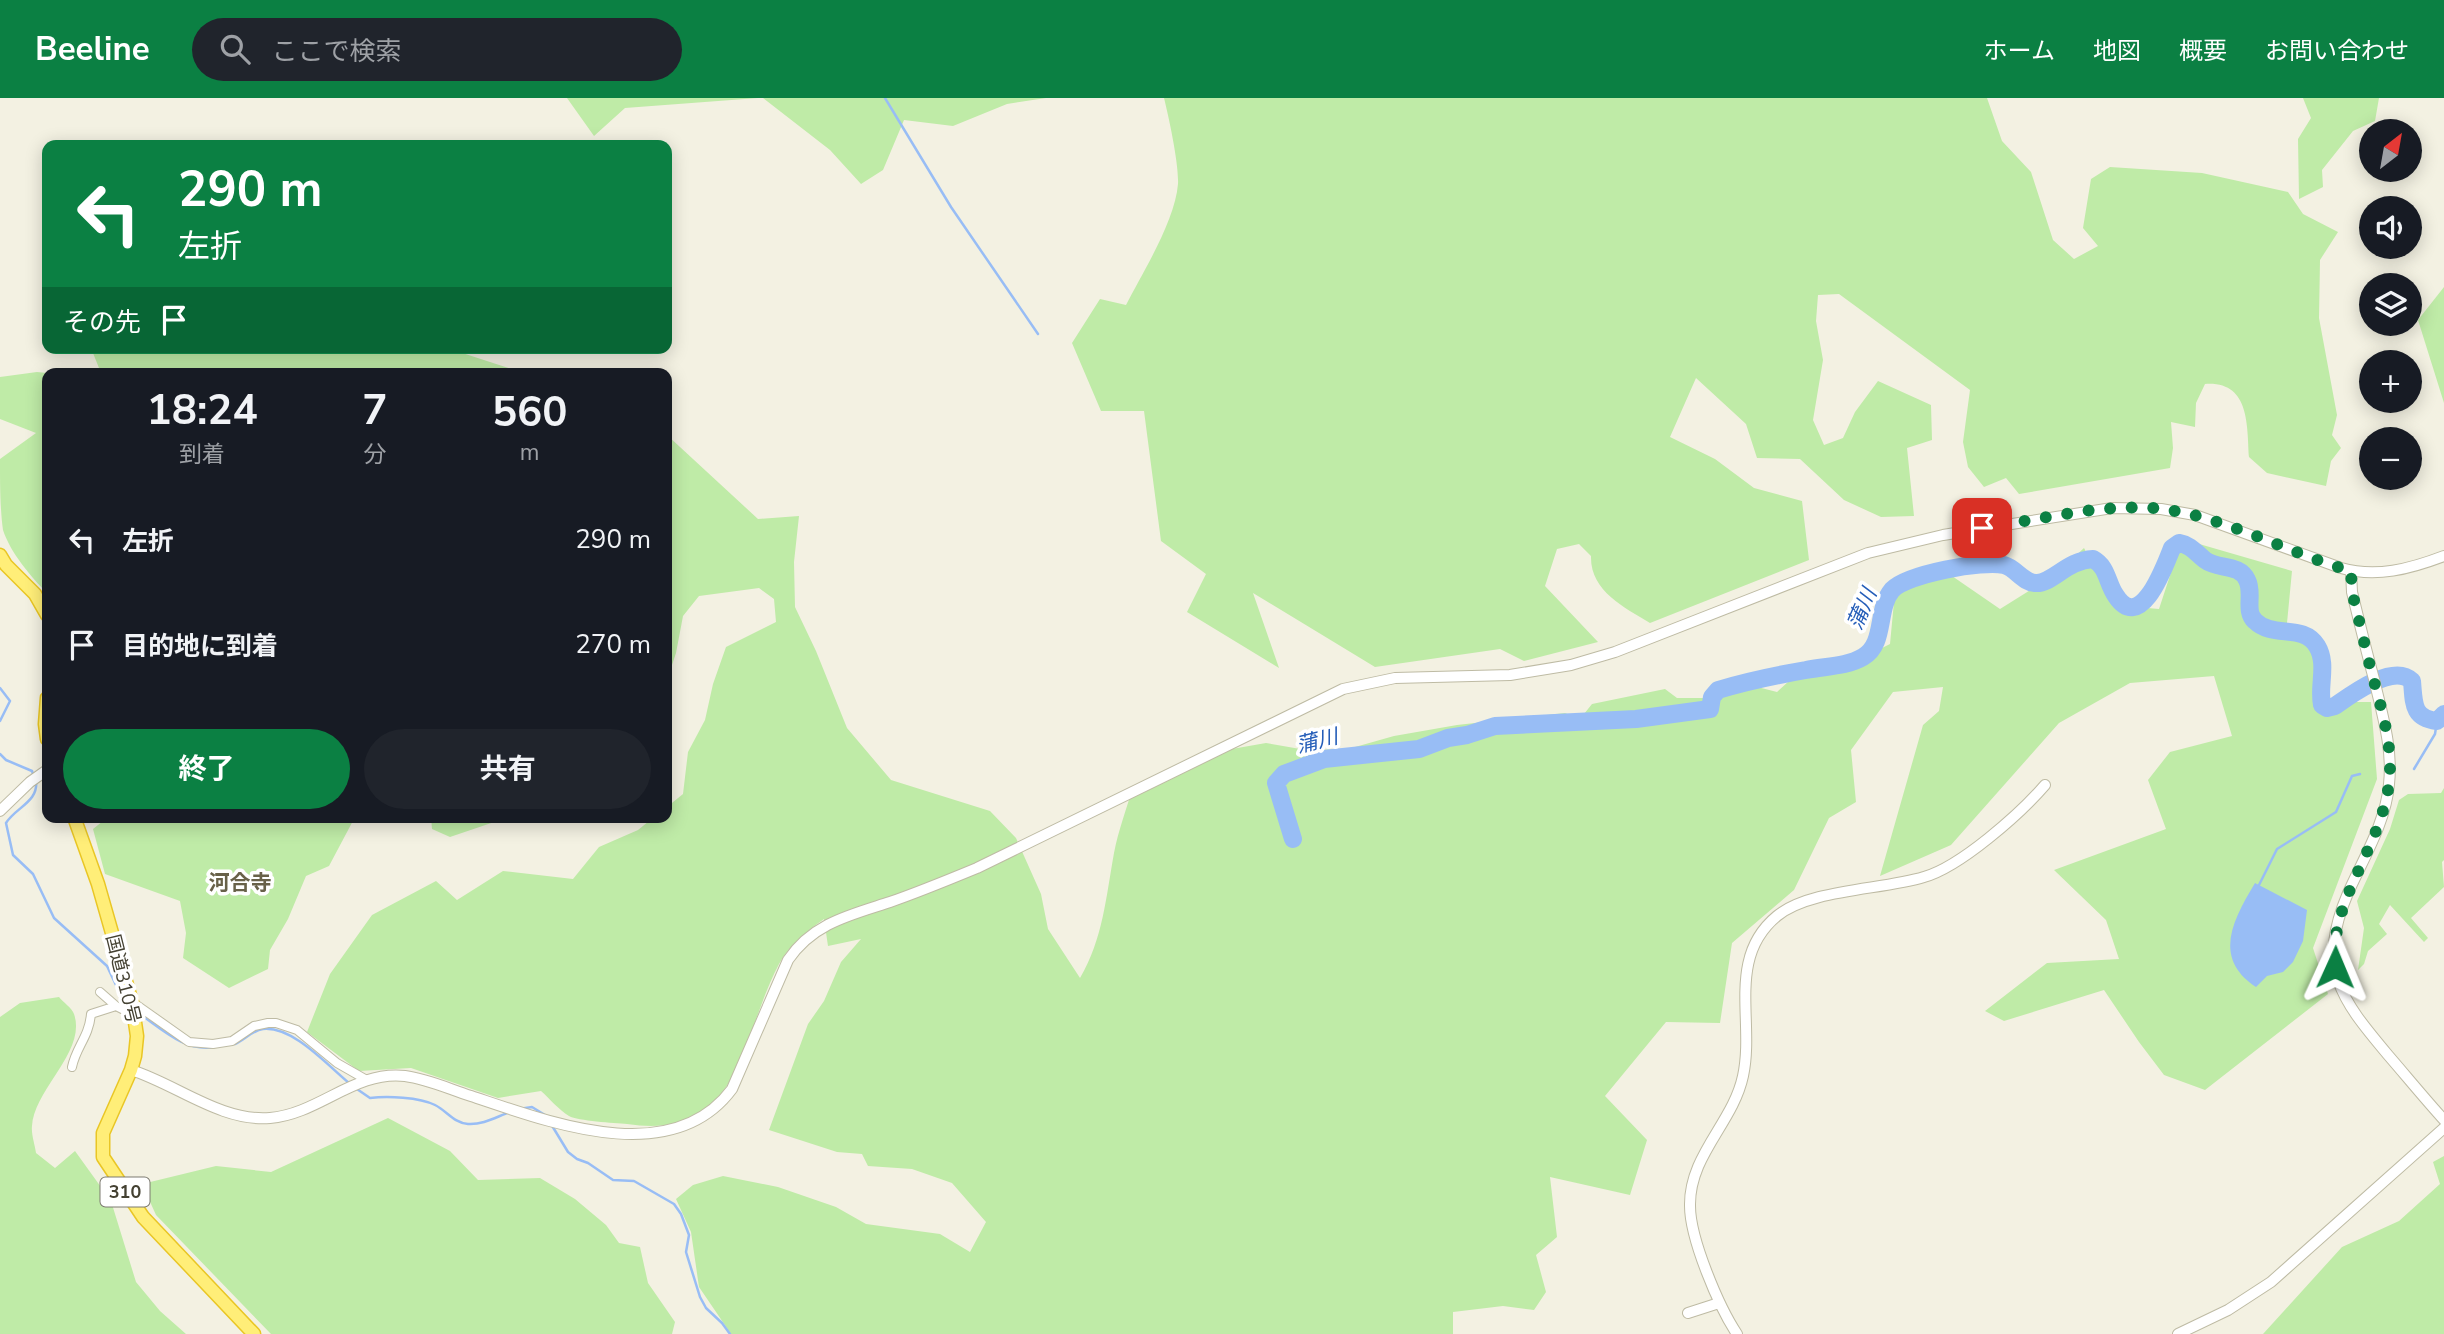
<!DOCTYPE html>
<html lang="ja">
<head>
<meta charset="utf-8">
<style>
	:root { --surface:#171b24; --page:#20242c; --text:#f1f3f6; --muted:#9ea1a6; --accent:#0b8043 }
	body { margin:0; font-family:"Nunito Sans","Noto Sans JP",sans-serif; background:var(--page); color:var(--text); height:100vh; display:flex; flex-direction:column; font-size:26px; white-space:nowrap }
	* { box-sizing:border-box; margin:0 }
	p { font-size:23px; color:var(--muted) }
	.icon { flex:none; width:38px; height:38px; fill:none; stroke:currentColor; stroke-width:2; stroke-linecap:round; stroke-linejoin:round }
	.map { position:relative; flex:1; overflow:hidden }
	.panel { position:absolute; left:42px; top:270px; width:630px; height:455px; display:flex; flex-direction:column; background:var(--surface); border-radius:14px; box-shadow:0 4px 18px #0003 }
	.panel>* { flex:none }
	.banner { position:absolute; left:42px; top:42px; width:630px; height:214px; border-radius:14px; box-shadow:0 4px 18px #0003; background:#0b8043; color:#fff; overflow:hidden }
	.needle { width:46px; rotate:31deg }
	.tools { position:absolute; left:2359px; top:21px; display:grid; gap:14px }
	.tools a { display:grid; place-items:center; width:63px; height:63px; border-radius:50%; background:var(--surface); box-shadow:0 4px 18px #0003; font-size:35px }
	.pin { position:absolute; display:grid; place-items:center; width:60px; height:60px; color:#fff; margin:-30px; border-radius:14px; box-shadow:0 4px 10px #0006 }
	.me { position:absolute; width:77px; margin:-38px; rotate:1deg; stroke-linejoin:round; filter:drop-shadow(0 0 5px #0008) }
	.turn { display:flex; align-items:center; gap:24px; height:147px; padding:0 21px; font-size:32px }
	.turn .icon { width:91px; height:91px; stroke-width:2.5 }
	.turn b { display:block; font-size:49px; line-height:60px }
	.then { display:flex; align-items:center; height:66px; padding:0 21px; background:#0003; gap:14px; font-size:26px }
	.eta { display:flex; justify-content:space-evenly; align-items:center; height:119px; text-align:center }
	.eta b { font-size:42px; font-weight:700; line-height:49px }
	.button { display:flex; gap:14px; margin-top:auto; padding:14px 21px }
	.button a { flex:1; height:80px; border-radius:42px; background:var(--accent); color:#fff; font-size:28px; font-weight:700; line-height:80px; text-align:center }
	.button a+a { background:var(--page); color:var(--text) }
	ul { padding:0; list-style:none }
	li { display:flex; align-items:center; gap:21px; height:105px; padding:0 21px }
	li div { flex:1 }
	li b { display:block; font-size:26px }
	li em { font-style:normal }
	header { display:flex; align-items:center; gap:42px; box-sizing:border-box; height:98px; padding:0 35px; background:var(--accent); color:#fff }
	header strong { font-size:33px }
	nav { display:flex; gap:38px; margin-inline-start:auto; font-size:24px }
	.search { width:490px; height:63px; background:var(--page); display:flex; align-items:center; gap:18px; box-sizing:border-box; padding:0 24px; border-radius:38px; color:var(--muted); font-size:26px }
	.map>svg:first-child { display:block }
</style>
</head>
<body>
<header>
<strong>Beeline</strong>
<div class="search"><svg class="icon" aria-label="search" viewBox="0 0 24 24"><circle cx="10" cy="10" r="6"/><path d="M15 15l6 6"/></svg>ここで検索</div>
<nav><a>ホーム</a><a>地図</a><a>概要</a><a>お問い合わせ</a></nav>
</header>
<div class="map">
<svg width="2444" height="1236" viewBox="0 0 2444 1236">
	<rect width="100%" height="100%" fill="#f3f1e2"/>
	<!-- green -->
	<path fill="#bfeba7" d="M567,0H758L625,10L594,38Z
		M763,0H1046L1007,6L953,28L904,22L883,72L861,86L830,52Z
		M1164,0H1987L2002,43L2031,74L2053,142L2074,161L2098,148L2083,130L2091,81L2110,69L2202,75L2288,94L2303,116L2338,134L2320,162L2319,220L2337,317L2332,337L2341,350L2331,363L2326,388L2267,375L2249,359C2247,327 2250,283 2205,286L2196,305L2195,329L2171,324L2173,350L2170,370L2019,396L2006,380L1984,389L1968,369L1963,344L1970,292L1839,196L1818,197L1816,223L1823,262L1813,322L1824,347L1843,340L1855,314L1878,283L1931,307L1932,342L1907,350L1914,418L1881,419L1844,402L1800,361L1757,360L1746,326L1696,280L1670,339L1715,361L1754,390L1802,403L1809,462L1650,525C1624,509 1590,493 1591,458L1579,446L1557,451L1545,488L1598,544L1524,563L1500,551L1375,569L1253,495L1279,570L1187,514L1206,476L1161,443L1144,313H1101L1072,245L1100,201L1126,207C1143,174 1175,123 1178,86C1179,66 1169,20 1164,0Z
		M2303,0H2379L2375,23L2353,33L2322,72L2323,89L2299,101L2298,41L2311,20Z
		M2444,189V305L2418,222Z
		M91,250H148L153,253L210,250H447L524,275H101Z
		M37,274L47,275V495C31,479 10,454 3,432C0,411 0,383 0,361L36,335L0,321V279Z
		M667,337L758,421L799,418L794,464L795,509L816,553L847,630L891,682L990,713L1016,740L1041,796L1048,831L1080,880C1103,841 1106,799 1114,755C1118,733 1127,710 1133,688L1209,655L1266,645L1306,652L1348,651L1394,638L1457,627L1565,615L1580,621L1592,606L1665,591L1677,600H1721L1730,582L1777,594L1799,574L1860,561L1890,546L1895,493L1952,478L2000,511L2056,476L2084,450L2113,507L2159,511L2182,441L2292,473L2287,525L2315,542L2328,604H2371L2377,681L2313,850L2328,896L2205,992L2164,977L2139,944L2104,892L2004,923L1985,913L2047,865L2119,861L2106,822L2054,772L2166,731L2148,682L2170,654L2232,638L2214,578L2130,585L2059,625L1951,747L1880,778L1923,627L1939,613L1943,589L1893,594L1851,652L1856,704L1829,720L1794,792L1732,845L1720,925L1666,924L1605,998L1647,1042L1630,1097L1550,1079L1557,1139L1536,1157L1546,1194L1534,1212L1503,1208L1453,1214V1236H731L699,1189L691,1134L676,1101L693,1087L723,1078L778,1089L836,1109L866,1126L940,1136L970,1154L986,1124L952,1085L912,1071L868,1068L862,1056L837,1054L769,1032L808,926L824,903L841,864L861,841L828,848L824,821C806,834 790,846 779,866C739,942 742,1043 627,1026C614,1025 578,1023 569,1018C559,1012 549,1000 541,993L498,1000L411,970L359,973L307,934L330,876L372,817L436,783L457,802L503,773L573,781L599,749L638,732L654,719H667V709L683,696L688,654L705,622L713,586L726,549L776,524L774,501L759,490L699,498L683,518L676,555L667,582Z
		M2444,690V762L2442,764L2444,789L2411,820L2428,840L2424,844L2390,807L2379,826L2387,836L2368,853L2364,866L2358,872L2364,830L2357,803L2390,731L2399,702L2408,696L2441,695Z
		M108,719H355L329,768L306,778L288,821L270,852L268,871L229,890L183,860L186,835L180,803L105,776L93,731Z
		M431,719H509L450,739L432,731Z
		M59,899C63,904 72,910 74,916C87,953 34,991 32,1028C31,1036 35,1047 36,1055L55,1070L75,1053L111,1103L136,1184L160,1213L186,1236H0V919L20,905Z
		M388,1020L450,1053L478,1082L540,1080L575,1101L606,1127L619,1145L640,1149L648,1185L675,1224L672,1236H271L156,1117L142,1086L216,1068L271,1074Z
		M2444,1058V1236H2263L2342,1149L2399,1123L2440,1086L2433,1064Z"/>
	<!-- water -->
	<path fill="#98bdf5" d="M2255,785L2307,812L2303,843L2293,864L2283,874L2267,878L2256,889C2212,860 2233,822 2255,785Z"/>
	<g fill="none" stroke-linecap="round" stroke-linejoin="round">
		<!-- stream -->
		<path stroke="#98bdf5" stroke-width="2.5" d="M885,0L951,109L1038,236
			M0,590L10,603L0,623
			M0,656L6,662L32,673L33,676
			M2414,671L2435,636L2437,623
			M36,682C39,704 16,709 6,725L13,757L33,776L54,820L107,868L124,904L129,908
			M2259,787L2277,751L2336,714L2352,678L2360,676
			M137,914C161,930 184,954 214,949
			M235,946C244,942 253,932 263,931C293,928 327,967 349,985
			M354,989L370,1000C387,998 419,999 435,1007C447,1013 454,1025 468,1026C483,1027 496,1019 510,1014
			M519,1011L532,1009L545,1017
			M551,1026L568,1054L577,1061L588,1065L613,1082L634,1083L674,1106L681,1116L689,1137L686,1154L700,1199L706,1210L722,1225L730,1236"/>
		<!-- river -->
		<path stroke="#98bdf5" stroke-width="18" d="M1293,741L1276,685L1284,676L1324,661L1419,651L1448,640L1467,637L1495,628L1636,621L1710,611L1712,599L1718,592C1747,583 1777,577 1806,572C1825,568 1846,569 1863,559C1886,546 1876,511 1892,492C1907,476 1983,462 2004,467C2016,470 2023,485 2036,485C2052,486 2067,462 2093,461C2108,469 2107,486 2116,498C2141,536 2165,467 2172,450L2179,445C2191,447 2196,455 2205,462C2218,472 2239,465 2247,482C2254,495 2244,513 2255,523C2273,541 2303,525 2317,548C2328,566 2318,588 2322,607L2327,610L2335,608C2352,596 2393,565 2412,583C2414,605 2412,620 2437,623L2444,616"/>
		<!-- minor casing -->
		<g stroke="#bebba4" stroke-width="10">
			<path id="minor" d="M100,894L116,908L134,917
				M131,903L189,944L213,946L232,943L254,928L268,925H276L297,932L337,965L365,981
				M72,969C76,949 89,939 91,916L116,908"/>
		</g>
		<!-- tertiary casing -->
		<g stroke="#bebba4" stroke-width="12">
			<path id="tertiary" d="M2351,473L2352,494C2359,523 2366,552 2374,581C2382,616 2393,650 2389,686C2386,724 2363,761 2348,795C2316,870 2341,901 2388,957C2407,979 2425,1001 2444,1022
				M0,713L30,684L47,672
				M131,972C176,986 221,1024 270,1020C319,1016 355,972 405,978C428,981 449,991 471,998C549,1024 672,1072 732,991L788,862C813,825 850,817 890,804C919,794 948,782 977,770L1343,591L1395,580L1510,577L1571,567L1615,554L1868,455L1943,437L2112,410L2161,411L2195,417L2341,470C2376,480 2410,471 2444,458
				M1688,1215L1719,1205
				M1737,1236C1719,1209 1690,1141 1690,1108C1689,1057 1733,1025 1743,978C1755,923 1726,860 1777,818C1810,791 1882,792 1924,779C1960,769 2020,716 2045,687
				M2178,1236L2228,1212L2271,1184L2444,1030"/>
		</g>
		<!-- trunk casing -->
		<g stroke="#e9c625" stroke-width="15">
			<path id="trunk" d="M0,457L6,467L35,496L47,517
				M47,600L45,626L47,641
				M74,719L98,786L122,870L132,904L137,938L135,958L131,972L103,1035V1059L143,1119L254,1236"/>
		</g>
		<!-- minor -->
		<use href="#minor" stroke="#fff" stroke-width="8"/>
		<!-- tertiary -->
		<use href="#tertiary" stroke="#fff" stroke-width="10"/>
		<!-- trunk -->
		<use href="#trunk" stroke="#ffee78" stroke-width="12"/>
	</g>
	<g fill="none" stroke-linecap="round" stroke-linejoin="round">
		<!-- route -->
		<path stroke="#0b8043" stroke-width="12" stroke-dasharray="0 21.6" d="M1982,430C2039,422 2105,404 2163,411C2228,420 2288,455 2351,473L2352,494C2359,521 2365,549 2372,576C2383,616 2396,657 2387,697C2375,757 2329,806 2335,869"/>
	</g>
	<g text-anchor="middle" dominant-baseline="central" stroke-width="7" stroke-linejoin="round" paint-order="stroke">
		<!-- shield labels -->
		<rect fill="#fff" stroke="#7c7a70" stroke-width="2" x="100.5" y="1079.5" width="49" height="29" rx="5"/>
		<g font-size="18" font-weight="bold" fill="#444132">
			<text x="125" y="1094">310</text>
		</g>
		<!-- street labels -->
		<g font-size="19" fill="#444132" stroke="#fff">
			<text transform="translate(123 881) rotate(76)">国道310号</text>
		</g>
		<!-- water labels -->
		<g font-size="21" font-style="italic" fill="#245db8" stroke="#fff">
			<text transform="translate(1862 511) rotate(-67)">蒲川</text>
			<text transform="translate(1317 643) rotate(-14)">蒲川</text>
		</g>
		<!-- neighbourhood labels -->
		<g font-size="21" font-weight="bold" fill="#686149" stroke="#fff">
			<text x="240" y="785">河合寺</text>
		</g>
	</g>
</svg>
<div class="tools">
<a><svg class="needle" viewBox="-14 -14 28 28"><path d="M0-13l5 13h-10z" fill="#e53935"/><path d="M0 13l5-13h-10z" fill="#9ea1a6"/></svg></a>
<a><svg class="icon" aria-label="sound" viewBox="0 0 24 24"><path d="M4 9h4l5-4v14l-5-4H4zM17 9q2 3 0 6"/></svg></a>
<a><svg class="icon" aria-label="layers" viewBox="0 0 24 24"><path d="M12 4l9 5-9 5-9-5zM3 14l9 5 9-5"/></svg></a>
<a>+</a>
<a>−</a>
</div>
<div class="pin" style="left:1982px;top:430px;background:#d93025"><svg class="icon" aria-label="arrive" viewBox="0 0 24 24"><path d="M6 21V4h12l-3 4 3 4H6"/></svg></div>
<svg class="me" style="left:2335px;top:869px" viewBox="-20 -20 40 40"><path d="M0-17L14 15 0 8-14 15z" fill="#0b8043" stroke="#fff" stroke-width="4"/></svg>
<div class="banner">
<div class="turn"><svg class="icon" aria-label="left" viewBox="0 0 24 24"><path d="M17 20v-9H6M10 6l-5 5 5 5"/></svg><div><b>290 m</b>左折</div></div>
<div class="then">その先<svg class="icon" aria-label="arrive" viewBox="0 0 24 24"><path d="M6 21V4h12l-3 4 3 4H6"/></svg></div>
</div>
<section class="panel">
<div class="eta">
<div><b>18:24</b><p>到着</p></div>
<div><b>7</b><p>分</p></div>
<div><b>560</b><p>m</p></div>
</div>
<ul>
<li><svg class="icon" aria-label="left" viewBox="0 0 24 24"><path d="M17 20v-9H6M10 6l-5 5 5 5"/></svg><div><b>左折</b></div><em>290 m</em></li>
<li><svg class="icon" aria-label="arrive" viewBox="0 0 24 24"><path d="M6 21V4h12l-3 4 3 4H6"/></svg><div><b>目的地に到着</b></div><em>270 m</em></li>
</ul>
<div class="button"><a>終了</a><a>共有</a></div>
</section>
</div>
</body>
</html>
